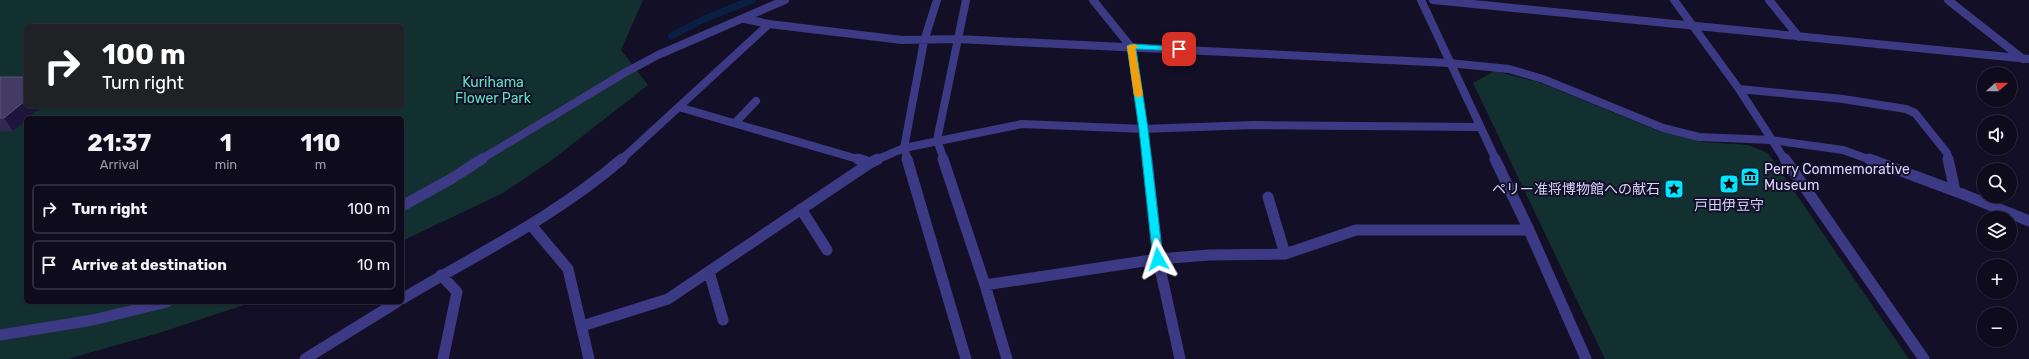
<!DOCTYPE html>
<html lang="en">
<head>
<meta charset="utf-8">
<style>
	:root { --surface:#0e0b1c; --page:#171425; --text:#f1f3f6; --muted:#9b9ba3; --line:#2e2b3b }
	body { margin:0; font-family:Rubik,"Noto Sans JP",sans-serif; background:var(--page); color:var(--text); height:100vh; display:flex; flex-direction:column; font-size:15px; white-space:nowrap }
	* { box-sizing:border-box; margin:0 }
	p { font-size:13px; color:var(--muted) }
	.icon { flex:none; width:22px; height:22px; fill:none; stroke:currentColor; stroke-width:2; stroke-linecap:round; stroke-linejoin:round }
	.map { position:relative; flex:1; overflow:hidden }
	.drawer { position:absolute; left:24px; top:116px; width:380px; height:188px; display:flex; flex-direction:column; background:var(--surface); border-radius:6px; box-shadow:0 1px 3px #0004,0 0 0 1px var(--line) }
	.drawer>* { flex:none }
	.guide { position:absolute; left:24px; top:24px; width:380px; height:84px; border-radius:6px; box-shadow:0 1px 3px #0004,0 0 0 1px var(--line); background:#202124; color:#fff; overflow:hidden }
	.needle { width:26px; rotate:69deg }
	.tools { position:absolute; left:1977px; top:67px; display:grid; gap:8px }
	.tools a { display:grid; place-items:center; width:40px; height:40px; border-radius:50%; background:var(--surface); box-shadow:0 1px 3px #0004,0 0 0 1px var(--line); font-size:20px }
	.pin { position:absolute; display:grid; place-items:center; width:34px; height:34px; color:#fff; margin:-17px; border-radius:8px; box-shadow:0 2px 6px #0006 }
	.me { position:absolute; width:44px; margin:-22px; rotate:354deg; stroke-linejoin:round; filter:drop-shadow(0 0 3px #0008) }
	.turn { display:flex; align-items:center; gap:14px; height:84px; padding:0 12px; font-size:18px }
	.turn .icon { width:52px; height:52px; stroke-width:2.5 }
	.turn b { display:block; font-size:28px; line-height:34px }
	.eta { display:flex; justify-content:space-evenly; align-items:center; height:68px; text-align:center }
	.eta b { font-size:24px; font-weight:700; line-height:28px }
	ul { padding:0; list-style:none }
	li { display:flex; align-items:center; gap:12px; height:50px; margin:0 8px 6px; padding:0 4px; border:2px solid var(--line); border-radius:6px }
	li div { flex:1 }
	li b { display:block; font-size:15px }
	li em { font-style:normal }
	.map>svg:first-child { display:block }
</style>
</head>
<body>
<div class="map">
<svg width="2029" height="359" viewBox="0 0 2029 359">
	<rect width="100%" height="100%" fill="#130f26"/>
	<!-- green -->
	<path fill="#12302f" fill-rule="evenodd" d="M0,0H643L621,50L648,85L552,160L503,193L402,241V118H26V302H253L159,333L68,359H0ZM26,26H402V106H26Z
		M1495,71L1538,82L1661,132L1703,142L1748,145L1768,153L1909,359H1605L1473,83Z"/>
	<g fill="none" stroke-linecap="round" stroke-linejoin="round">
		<!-- stream -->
		<path stroke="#0a1f44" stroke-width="7" d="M671,36L704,19L752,0"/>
		<!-- minor-far1 -->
		<path stroke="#3d3a85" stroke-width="8" d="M1093,0L1131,47L1147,160
			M1421,0L1496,160
			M1433,0L2029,59
			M1674,0L1739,89L1785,160
			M1769,0L1799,37
			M1948,0L2023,59
			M769,24L902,40L957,39L1449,63L1509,69L1543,79L1663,128L1699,137L1771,140L1843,150L1871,160
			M1739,89L1843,99L1906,109L1915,113L1947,153L1949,160
			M682,108L861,160
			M735,123L756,101
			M480,160L626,72L658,55L785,0
			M621,160L769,24L745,19
			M876,160L904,148L1022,124L1143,129L1253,125L1480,127
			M908,160L904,148L924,41L937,0
			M944,160L937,140L966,0"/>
		<!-- minor -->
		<path stroke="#3d3a85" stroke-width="11" d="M858,159L870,163
			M907,159L966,359
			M943,159L985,285L1007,359
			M1147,159L1158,259L1180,359
			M1495,159L1529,230L1586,359
			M1785,159L1924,359
			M1869,159L1955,191L2029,221
			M1948,159L1955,191
			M1268,197L1285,254
			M402,206L451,179L482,159
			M801,209L827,250
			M531,225L568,269L589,359
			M709,272L723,320
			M441,275L457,292L443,359
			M985,285L1158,259L1209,255L1285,254L1356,230H1529
			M402,299C479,253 553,218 622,159
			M582,326L668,299L870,163L878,159
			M0,335L93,320L167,302
			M305,359L397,302"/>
	</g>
	<!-- wall -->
	<path fill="#312854" d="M0,77L13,131H0Z"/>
	<!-- shaded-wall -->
	<path fill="#1d163a" d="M26,100V106H42L28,118H26V120L13,131L4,118Z"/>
	<!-- building -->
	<path fill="#433a66" stroke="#5a527e" d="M0,77H26V100L4,118H0Z"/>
	<!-- route -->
	<path fill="#00e5ff" stroke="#0095a6" d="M1131,44L1179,47L1183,49L1179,51L1136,49L1148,129L1163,259L1158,263L1153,259L1139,129L1127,46Z"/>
	<!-- slow -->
	<path fill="#f59e0b" d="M1135,44L1138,47L1135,49L1143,95L1138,98L1134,95L1127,46Z"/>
	<!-- icons -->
	<defs>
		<g id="museum-square" transform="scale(1)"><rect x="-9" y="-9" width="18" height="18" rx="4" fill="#00e5ff" stroke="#130f26"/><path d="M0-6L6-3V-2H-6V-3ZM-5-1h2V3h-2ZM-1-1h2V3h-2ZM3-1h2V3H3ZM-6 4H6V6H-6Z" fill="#111"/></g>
		<g id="sight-square" transform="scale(1)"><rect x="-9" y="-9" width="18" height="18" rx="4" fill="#00e5ff" stroke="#130f26"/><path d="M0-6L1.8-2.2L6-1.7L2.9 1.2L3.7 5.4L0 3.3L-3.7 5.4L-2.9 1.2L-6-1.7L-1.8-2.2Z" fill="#111"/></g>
	</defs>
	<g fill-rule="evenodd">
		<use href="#museum-square" x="1750" y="177"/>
		<use href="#sight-square" x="1729" y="184"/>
		<use href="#sight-square" x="1674" y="189"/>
	</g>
	<g text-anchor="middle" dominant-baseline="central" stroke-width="4" stroke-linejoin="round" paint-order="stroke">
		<!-- park labels -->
		<g font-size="14" fill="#5fe0c0" stroke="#130f26">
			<text x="493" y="82">Kurihama<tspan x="493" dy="16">Flower Park</tspan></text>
		</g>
		<!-- poi labels -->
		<g font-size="14" fill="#d9d4ff" stroke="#130f26" text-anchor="start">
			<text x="1764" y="169">Perry Commemorative<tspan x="1764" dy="16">Museum</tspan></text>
			<text x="1660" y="189" text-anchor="end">ペリー准将博物館への献石</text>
			<text x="1729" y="205" text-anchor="middle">戸田伊豆守</text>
		</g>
	</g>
</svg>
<div class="tools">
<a><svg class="needle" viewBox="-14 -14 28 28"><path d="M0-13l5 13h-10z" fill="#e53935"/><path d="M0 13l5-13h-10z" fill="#9b9ba3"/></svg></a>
<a><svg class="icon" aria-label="sound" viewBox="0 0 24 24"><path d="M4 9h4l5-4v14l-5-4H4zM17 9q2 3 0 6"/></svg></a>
<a><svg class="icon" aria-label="search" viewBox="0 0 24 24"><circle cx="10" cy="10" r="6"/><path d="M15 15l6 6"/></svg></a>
<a><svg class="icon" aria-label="layers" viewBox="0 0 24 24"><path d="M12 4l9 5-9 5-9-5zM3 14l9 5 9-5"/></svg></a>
<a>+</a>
<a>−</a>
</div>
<div class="pin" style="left:1179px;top:49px;background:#d93025"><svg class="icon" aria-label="arrive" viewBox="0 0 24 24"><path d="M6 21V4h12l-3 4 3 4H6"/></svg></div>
<svg class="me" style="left:1158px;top:259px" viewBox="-20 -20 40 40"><path d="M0-17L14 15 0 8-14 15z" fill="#00e5ff" stroke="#fff" stroke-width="4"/></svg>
<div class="guide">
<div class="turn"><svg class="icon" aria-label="right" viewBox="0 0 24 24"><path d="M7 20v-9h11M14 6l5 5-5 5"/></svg><div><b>100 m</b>Turn right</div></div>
</div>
<section class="drawer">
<div class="eta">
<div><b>21:37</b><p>Arrival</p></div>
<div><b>1</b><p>min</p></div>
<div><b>110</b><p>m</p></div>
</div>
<ul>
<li><svg class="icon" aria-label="right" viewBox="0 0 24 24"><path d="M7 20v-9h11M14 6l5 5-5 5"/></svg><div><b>Turn right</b></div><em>100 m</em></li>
<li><svg class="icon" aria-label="arrive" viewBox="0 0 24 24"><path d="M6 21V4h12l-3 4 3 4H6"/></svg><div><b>Arrive at destination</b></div><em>10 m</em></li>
</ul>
</section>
</div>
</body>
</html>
